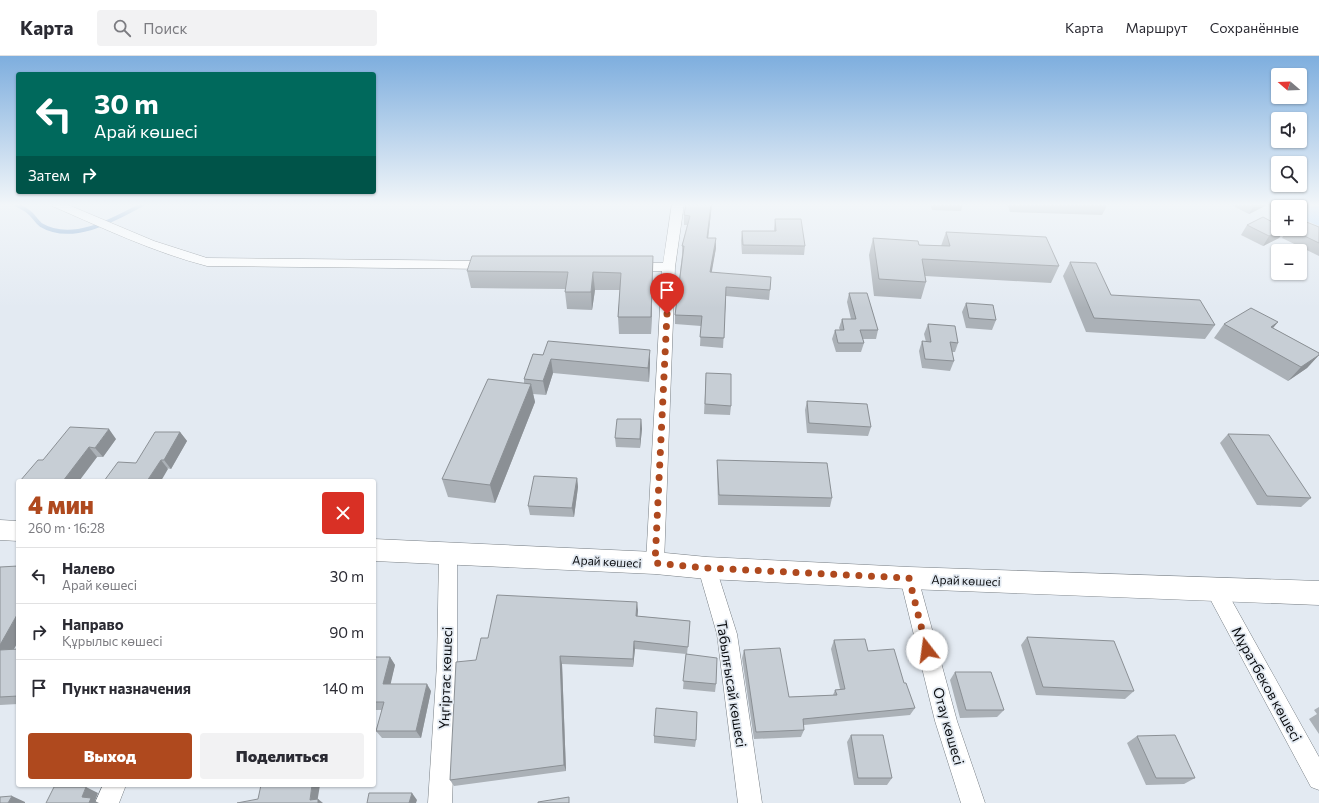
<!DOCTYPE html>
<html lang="ru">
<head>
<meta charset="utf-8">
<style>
	:root { --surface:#fff; --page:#f2f2f3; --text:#2b2b33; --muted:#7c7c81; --line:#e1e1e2; --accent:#af491e }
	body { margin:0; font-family:Commissioner,sans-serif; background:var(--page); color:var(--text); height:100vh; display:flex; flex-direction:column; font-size:15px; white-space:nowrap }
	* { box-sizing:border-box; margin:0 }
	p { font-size:13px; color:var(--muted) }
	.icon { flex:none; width:22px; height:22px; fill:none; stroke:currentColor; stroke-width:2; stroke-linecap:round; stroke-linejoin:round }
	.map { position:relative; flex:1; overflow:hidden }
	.drawer { position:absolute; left:16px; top:423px; width:360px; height:308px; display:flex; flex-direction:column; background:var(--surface); border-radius:4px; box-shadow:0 1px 3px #0004 }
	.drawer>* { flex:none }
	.banner { position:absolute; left:16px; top:16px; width:360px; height:122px; border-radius:4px; box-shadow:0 1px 3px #0004; background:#00695c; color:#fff; overflow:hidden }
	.needle { width:26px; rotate:289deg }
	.controls { position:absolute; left:1271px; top:12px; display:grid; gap:8px }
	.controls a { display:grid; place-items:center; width:36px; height:36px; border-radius:4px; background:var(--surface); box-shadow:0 1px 3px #0004; font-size:20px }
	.pin { position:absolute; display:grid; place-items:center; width:34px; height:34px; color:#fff; margin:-41px -17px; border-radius:50% 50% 50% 0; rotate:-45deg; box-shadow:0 0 4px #0007 }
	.pin .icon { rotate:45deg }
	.me { position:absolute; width:44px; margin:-22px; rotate:345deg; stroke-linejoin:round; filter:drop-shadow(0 0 3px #0008) }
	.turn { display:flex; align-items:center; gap:14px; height:84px; padding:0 12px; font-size:18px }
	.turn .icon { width:52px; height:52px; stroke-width:2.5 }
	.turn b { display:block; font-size:28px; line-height:34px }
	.then { display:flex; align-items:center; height:38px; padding:0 12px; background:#0003; gap:8px; font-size:15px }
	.round { display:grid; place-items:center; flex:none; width:42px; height:42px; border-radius:4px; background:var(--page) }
	.overview { display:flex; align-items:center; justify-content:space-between; height:68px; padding:0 12px }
	h1 { font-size:24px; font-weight:800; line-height:30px; color:var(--accent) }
	.primary-button { display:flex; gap:8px; margin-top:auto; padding:8px 12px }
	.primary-button a { flex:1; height:46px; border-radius:4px; background:var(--accent); color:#fff; font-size:16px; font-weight:800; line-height:46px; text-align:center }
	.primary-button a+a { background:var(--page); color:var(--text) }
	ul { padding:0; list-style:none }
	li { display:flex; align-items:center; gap:12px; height:56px; padding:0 12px; border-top:1px solid var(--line) }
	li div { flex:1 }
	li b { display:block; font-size:15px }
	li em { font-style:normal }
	header { display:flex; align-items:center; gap:24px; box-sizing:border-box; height:56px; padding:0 20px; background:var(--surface); border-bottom:1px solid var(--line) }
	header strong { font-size:19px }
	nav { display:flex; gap:22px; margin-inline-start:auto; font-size:14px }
	.search { width:280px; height:36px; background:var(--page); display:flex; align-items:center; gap:10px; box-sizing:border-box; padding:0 14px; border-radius:4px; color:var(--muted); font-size:15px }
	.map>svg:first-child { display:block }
</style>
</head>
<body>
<header>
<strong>Карта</strong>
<div class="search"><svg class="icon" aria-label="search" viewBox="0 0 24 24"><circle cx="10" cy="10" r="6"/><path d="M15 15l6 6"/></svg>Поиск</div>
<nav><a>Карта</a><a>Маршрут</a><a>Сохранённые</a></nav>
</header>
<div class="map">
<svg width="1319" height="747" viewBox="0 0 1319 747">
	<rect width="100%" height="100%" fill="#e3eaf2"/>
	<!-- green -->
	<path fill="#bcdbfd" d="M1268,148H1319V170L1300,162V151H1278V152Z"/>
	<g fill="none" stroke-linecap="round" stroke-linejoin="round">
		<!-- stream -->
		<path stroke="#7fa6d0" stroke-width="4" d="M15,148C21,151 26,153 31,158C34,161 37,166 41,169C73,188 115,163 143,148"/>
		<!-- street casing -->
		<g stroke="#787f85" stroke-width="1">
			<path id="street" d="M50,148H66L154,185L207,202L491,205L496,206L497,209L496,212L491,213L207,210C153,196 103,172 52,150Z
				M672,148H684L675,211L664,507L662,513L655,515L648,513L646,507L662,215H633L628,214L627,211L628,208L633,207H663Z
				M448,490L455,492L457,498V608L452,747H428L437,608L439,498L441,492Z
				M707,504L714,506L716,512L737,578L762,747H738L717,578L698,512L700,506Z
				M909,514L916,516L918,522L957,665L985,747H961L935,665L900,522L902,516Z
				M1215,525L1222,527L1319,701V734L1311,731L1208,539L1205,533L1208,527Z
				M103,729H126L119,747H95Z"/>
		</g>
		<!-- secondary casing -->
		<g stroke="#787f85" stroke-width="1">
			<path id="secondary" d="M0,464L18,465V485L0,484Z
				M374,483L655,496L707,501L909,511L1319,525V549L909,533L707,523L655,518L374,505Z"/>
		</g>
		<!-- street -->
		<use href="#street" fill="#fff" fill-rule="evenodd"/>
		<!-- secondary -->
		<use href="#secondary" fill="#fff" fill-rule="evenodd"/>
	</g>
	<!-- wall -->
	<path fill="#abb1b7" d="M712,148L708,182L716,192L711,216L770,234L769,244L726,240L723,292L700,290L701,270L675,268V259L682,199V190L687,169H684V159Z
		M930,148H963L961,155L932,154Z
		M1007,148H1108L1102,159L1010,156Z
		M1229,148H1267L1265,150L1249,158Z
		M775,163L805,190L804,199L742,198L741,184L742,175H774V172Z
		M1247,169L1278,173H1285L1279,182L1263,190L1241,179Z
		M1319,171V200L1282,182L1288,173H1300Z
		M946,176L1059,210L1051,227L925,220L926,226L921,243L874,240L869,199L873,182L919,189L941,190Z
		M653,200L651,278H619L618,261L620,234H595L592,254L567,253L565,236V233L471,232L467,215Z
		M1070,206L1111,239L1215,269L1205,283L1086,276L1063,220Z
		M849,237L878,274L876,283H863L864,287L861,296H836L832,283L835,274H840L839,272L842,263H851L847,246Z
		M966,247L996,264L992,274L966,272L962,256Z
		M1278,266L1273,272L1319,297V299L1307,312L1288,325L1214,282L1224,268Z
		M928,268L958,287L955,296H952L954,305L950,315L922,312L919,295L922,285L926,286L924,278Z
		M533,298L650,308L649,326L553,317L546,339L533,338L535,346L495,447L448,441L442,423L524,327V323Z
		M706,317L731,350L730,359L704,358Z
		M807,345L871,371L868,380L807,377L805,354Z
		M641,363L642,373L640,392L616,391L615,382Z
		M180,376L187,385L171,413L136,407Z
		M1228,378L1311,442L1301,451L1257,449L1220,387Z
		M116,383L103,401H97L79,425H20L43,404Z
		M717,404L832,442L830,451L718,449L717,414Z
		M577,422L578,431L574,461L530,459L528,450Z
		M0,511L14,593H18V648L0,649Z
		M638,554L637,560L690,565L687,599L716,628L715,636L683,633L686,598L635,593L633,611L562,608L566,715L454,730L450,724L476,604L488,582Z
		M1027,581L1134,635L1125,643L1036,639L1021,589Z
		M834,584L868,595L904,627L915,652L910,659L804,669V674L801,681L754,683L742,602L744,594L789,641L833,639L835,634L840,633L831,593Z
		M374,601H390L395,609L390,628L431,635L421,682H382L376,675L382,654H374Z
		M955,616L1004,654L997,661L960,662L950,624Z
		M1319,651V678L1309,663L1317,658L1314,654Z
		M851,679L892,722L887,729H854L847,686Z
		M654,680L696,684L695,691L654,687Z
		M1137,680L1195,722L1184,728L1146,729L1127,687Z"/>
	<!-- shaded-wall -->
	<path fill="#8b9095" d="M711,148H712L707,191V182Z
		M1255,148H1267L1265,150L1249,158Z
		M1284,173H1285L1279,182L1263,190L1269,180Z
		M716,182V192L710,226V216Z
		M653,200V217L651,278V261Z
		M593,216L595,234L592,254L591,236Z
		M1278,266L1266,280L1271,271Z
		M650,294V308L649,326L648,312Z
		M1319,299L1307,312L1288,325L1301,311Z
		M551,303L553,317L546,339L543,325Z
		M531,328L535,346L495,447L490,429Z
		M641,363L642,373L640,392V383Z
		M109,373L116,383L103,401L95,392Z
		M180,376L187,385L171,413L164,404Z
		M89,391L97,401L79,425H63Z
		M161,404L168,413L161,425H147Z
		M577,422L578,431L574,461L572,452Z
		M637,546L638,554L637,568L636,560Z
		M18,557V586L9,602L0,596V589Z
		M634,585L635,593L633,611V603Z
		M560,600L562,608L566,715L564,709Z
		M390,601L395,609L389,635L383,628Z
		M427,628L431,635L421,682L416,675Z
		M312,729H320L317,747L310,744Z
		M86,731L98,737L95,745L99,747H89L82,741Z
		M412,737L417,744L416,747H409Z
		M12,740L25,746V747H8Z
		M318,743L323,747H318Z"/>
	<!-- building -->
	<path fill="#c7ced5" stroke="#8b9095" d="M686,148H711L707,182H716L710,216L771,221L770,234L726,231L724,282L700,281L702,260L675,259L684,190H682L690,160L684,159Z
		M1263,161L1278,169V173H1284L1269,180L1247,169Z
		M775,163H801L805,190L743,189L742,175H776Z
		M1304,165L1319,171V187L1290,173H1300V167Z
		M946,176L1046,181L1059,210L922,203L926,226L879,223L873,182L918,185L919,189L950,190Z
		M472,200H653L651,261H618L621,217L593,216L591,236H565L568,216L467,215Z
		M1070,206L1096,207L1111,239L1200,244L1215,269L1094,262Z
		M849,237H867L878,274H860L864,287H838L835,274H844L842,263H856Z
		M966,247L993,249L996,264L969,262Z
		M1251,252L1278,266L1271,271L1319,297V299L1301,311L1224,268Z
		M928,268L955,270L958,287L950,286L954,305L925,303L922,285L931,286Z
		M548,285L650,294L648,312L551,303L543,325L524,323L533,298L543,299Z
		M706,317L731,318V350L705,348Z
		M488,323L531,328L490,429L442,423Z
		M807,345L867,348L871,371L809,367Z
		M617,363H641L640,383L615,382Z
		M70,371L109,373L95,392L89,391L63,425H20L38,404H43Z
		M155,376H180L164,404H161L147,425H104L118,406L136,407Z
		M1228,378L1269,379L1311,442L1267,440Z
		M717,404L827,407L832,442L719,439Z
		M534,420L577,422L572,452L528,450Z
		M18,510V557L0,589V511Z
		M497,539L637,546L636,560L690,565L688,591L634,585L633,603L560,600L564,709L450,724L456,606L476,604L481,582H488Z
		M1027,581L1114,585L1134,635L1043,631Z
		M865,583L868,595L894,593L904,627H906L915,652L803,663L804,674L756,676L744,594L780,592L789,641L837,639L835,634L845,633L834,584Z
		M18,593V640L0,641V594Z
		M686,598L717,602L716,628L683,625Z
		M374,601H390L383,628H427L416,675H376L384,646H374Z
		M955,616H991L1004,654H966Z
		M656,652L697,656L696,684L654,680Z
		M851,679H883L892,722H858Z
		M1175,679L1195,722H1156L1137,680Z
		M261,729H312L310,744L318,743V747H237L258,743Z
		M54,731H86L82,741L91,742L89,747H46Z
		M369,737H412L409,747H367Z
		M12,740L8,747H0V741Z
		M569,741V747H538V746Z"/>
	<!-- sky -->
	<linearGradient id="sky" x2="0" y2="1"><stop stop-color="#7eaede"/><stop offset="0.59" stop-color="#f2f6f9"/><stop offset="1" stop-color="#f2f6f9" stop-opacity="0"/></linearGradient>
	<rect width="1319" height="252" fill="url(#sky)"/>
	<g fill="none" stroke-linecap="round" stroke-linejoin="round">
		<!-- route -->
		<path stroke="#af491e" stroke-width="7" stroke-dasharray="0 12.6" d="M667,258L655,507L707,512L909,522L927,594"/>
	</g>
	<g text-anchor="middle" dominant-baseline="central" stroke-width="3.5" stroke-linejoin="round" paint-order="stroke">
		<!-- street labels -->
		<g font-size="12" fill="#0a0c0f" stroke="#e3eaf2">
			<text transform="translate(607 505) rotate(3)">Арай көшесі</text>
			<text transform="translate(966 524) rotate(2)">Арай көшесі</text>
		</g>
		<!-- near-street labels -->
		<g font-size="14" fill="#0a0c0f" stroke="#e3eaf2">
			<text transform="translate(445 622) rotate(-88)">Үңгіртас көшесі</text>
			<text transform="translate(732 628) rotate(81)">Табылғысай көшесі</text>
			<text transform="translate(1267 628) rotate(61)">Мұратбеков көшесі</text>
			<text transform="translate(949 670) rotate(74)">Отау көшесі</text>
		</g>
	</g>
</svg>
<div class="controls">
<a><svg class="needle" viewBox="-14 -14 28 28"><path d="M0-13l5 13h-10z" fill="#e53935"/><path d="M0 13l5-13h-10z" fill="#7c7c81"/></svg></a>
<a><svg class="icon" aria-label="sound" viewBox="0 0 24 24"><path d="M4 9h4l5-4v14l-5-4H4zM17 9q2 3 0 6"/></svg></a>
<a><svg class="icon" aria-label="search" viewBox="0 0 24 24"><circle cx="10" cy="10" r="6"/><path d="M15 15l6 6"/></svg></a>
<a>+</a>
<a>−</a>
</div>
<div class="pin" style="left:667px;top:258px;background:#d93025"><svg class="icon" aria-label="arrive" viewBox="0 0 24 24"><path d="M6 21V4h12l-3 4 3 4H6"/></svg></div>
<svg class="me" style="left:927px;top:594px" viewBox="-20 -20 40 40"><circle r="19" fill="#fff"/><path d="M0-13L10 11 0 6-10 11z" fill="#af491e"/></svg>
<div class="banner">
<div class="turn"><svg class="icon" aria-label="left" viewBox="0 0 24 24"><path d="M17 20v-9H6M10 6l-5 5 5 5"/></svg><div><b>30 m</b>Арай көшесі</div></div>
<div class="then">Затем<svg class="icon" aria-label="right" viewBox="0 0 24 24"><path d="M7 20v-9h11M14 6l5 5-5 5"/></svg></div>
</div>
<section class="drawer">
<div class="overview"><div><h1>4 мин</h1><p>260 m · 16:28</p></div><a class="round" style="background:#d93025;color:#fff"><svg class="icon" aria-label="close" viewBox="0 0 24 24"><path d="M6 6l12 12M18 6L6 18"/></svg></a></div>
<ul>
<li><svg class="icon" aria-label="left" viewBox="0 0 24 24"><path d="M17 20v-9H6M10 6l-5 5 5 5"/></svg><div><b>Налево</b><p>Арай көшесі</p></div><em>30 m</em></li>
<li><svg class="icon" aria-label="right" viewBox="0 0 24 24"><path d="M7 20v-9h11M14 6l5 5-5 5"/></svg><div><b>Направо</b><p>Құрылыс көшесі</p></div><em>90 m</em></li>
<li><svg class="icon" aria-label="arrive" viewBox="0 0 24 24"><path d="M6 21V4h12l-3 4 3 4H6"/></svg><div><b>Пункт назначения</b></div><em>140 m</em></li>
</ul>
<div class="primary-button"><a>Выход</a><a>Поделиться</a></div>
</section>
</div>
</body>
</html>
